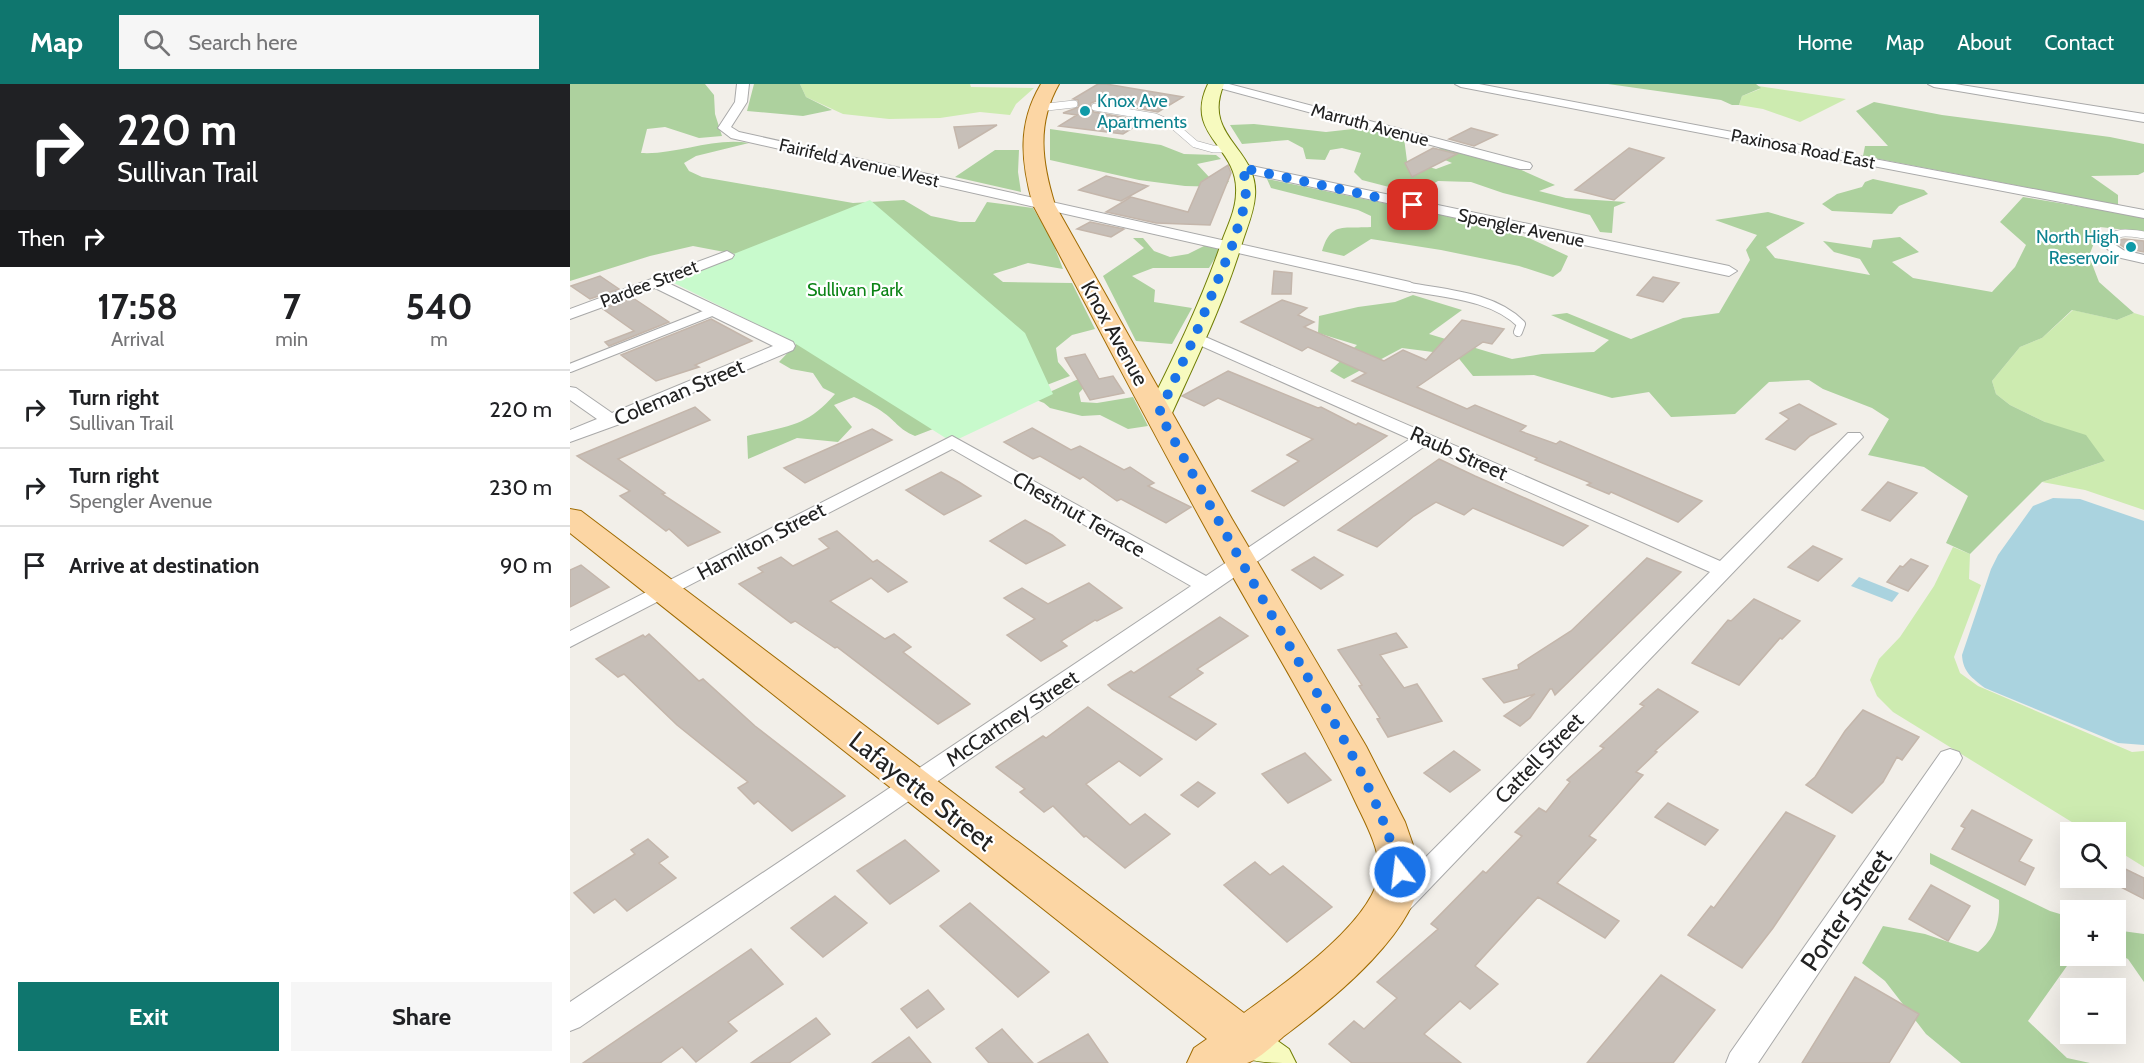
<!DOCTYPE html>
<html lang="en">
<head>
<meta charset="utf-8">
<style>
	:root { --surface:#fff; --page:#f6f6f6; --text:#202124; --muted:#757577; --line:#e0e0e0; --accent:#0f766e }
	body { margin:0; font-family:Cabin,sans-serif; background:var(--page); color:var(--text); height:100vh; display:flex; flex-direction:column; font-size:22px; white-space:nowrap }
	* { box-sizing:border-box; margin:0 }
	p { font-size:20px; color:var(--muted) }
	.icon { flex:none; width:33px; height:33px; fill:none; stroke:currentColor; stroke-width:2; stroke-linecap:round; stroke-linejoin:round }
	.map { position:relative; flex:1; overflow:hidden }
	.drawer { display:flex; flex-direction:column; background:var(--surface); width:570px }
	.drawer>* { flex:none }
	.guide { background:#202124; color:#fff; overflow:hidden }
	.controls { position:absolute; left:1490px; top:738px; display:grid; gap:12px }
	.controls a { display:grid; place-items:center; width:66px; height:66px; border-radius:0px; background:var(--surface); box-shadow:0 6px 24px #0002; font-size:30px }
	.pin { position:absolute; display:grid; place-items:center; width:51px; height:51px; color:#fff; margin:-26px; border-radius:12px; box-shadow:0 3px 9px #0006 }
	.me { position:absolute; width:66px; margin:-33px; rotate:345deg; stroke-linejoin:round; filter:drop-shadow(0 0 4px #0008) }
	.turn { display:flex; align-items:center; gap:21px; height:126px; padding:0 18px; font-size:27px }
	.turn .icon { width:78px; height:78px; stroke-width:2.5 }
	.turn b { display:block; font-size:42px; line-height:51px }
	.then { display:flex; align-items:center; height:57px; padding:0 18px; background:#0003; gap:12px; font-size:22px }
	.eta { display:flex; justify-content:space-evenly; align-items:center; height:102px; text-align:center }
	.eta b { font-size:36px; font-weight:700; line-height:42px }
	.button { display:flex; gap:12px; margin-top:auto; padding:12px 18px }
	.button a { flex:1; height:69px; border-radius:0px; background:var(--accent); color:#fff; font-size:24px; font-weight:700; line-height:69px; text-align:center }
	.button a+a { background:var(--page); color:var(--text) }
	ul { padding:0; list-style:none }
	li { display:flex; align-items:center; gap:18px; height:78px; padding:0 18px; border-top:2px solid var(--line) }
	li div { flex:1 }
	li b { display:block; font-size:22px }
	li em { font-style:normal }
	header { display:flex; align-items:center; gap:36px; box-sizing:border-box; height:84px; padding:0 30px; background:var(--accent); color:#fff }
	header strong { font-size:28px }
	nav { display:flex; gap:33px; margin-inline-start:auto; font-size:21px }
	.search { width:420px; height:54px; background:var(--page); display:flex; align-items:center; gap:15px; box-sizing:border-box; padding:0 21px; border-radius:0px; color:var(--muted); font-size:22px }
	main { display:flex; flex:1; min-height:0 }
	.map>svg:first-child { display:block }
</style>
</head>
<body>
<header>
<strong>Map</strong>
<div class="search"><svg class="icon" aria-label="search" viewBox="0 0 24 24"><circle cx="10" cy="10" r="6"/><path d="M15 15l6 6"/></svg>Search here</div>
<nav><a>Home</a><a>Map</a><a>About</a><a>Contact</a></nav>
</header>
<main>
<section class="drawer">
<div class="guide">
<div class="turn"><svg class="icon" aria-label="right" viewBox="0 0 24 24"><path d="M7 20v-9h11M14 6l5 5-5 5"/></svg><div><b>220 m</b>Sullivan Trail</div></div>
<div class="then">Then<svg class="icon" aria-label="right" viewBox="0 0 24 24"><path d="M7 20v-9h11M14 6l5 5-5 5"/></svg></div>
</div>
<div class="eta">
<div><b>17:58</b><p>Arrival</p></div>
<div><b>7</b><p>min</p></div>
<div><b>540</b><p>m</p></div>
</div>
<ul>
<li><svg class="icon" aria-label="right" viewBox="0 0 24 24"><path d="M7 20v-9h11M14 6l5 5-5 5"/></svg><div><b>Turn right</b><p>Sullivan Trail</p></div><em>220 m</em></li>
<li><svg class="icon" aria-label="right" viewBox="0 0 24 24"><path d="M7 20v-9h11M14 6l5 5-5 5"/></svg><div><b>Turn right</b><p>Spengler Avenue</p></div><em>230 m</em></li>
<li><svg class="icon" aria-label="arrive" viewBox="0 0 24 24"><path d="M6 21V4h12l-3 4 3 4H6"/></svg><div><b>Arrive at destination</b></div><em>90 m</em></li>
</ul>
<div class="button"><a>Exit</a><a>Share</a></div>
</section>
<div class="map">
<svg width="1574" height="979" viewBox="0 0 1574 979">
	<rect width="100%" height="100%" fill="#f2efe9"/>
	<!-- grass -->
	<path fill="#cdebb0" d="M230,0H400L401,3L464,4L446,20L440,31L410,28L370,34L319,35L273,30L236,13Z
		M1188,2L1276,15L1230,38L1193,25L1169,21L1172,12L1190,5Z
		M1503,226L1547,236L1564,229L1574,232V426L1515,406L1472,398L1535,377L1475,338L1440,321L1426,310L1422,297L1450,263L1472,254Z
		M1383,463L1400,470L1399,495L1411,501L1384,573L1390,589L1408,602L1562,668L1574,667V783L1545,765V748H1518L1323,628L1307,612L1300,596L1309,575L1330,553L1364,502Z"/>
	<!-- forest -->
	<path fill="#add19e" d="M0,0H135L144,11L145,30L152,52L129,54L95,43L77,45L71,69C107,71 143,53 179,59L126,72L114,79L119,87L132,93L283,119L334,116L361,132L390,138H405L417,118L463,124L481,154L493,185L458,179L423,190L433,198L502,199L525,245L502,251L486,264L488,278L500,292L345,352C327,344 328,339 314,329C305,322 295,318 284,313L264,321L282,343L268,358L227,354L178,375L177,352C217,342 237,343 265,310L253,304L243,289L221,285L209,278L226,260L165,170L123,162L80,172L0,197Z
		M184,0H230L236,13L262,26L233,32L177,27Z
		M1038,0H1186L1191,4L1172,12L1169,21H1162L1151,16Z
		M1304,18L1372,31L1540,53L1574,60V88L1568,91L1521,92L1548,111V121L1293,72L1295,62H1318L1286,27Z
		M684,40L756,48L792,44L834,54L837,77L866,85L882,79L861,70L870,64L949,85L985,101L969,107L996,114L1056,118L1044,123L1042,149L1030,148L1020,131L933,109L901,98L868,97L846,110L792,96L784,88L791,69L772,64L760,66L755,76L736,75L733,64L718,56L672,60L660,41Z
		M480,45L591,61L614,70L646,71L651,75L627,80L640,94L659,97L655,103L615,102L569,96L480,76Z
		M425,66H449L448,88L451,108L385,93Z
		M697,95L900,137L959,154L998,172L991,187L983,193L949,182L871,166L801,155L774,172L752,167C761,137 773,145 801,143V132L788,126L701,104Z
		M1303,95L1354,106L1358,110L1329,122L1322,130L1262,127L1252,120L1267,110L1292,103L1295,98Z
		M1453,113L1574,133V148L1530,143L1519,172L1529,198L1564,229L1547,236L1502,226L1472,254L1450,263L1422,297L1426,310L1440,321L1475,338L1516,351L1535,377L1472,398L1400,470L1376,459L1398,412L1354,383L1298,371L1319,335L1302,324L1253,305L1239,296L1199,298L1165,330L1101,333L1079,308L1042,314L964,291L903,292L886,271L832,264L774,295L760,287L787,261L748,249L749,232L788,223L825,218L843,211L892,226L859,250L942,275L972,270L1024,268L1039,256L981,231L997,229L1061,255L1113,234L1149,229L1180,176L1176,166L1187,151L1145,136L1198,128L1235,139L1196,163L1205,174L1300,191L1290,175L1264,168L1253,157L1301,164L1303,156L1330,153L1349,168L1322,178L1343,194L1422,208L1445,183L1456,161L1430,138Z
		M563,154H573L584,167L600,173L618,170L636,161L651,164L639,184H583L562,192L585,206L584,218L622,224L602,260L566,257L533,192L574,164Z
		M513,293L520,297L509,309L511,318L527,319L563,313L578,342L558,345L530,331L512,332L480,324L474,319L464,315Z
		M1360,769L1480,827L1500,833V872H1504L1458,937L1497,974L1520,979H1391L1356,950L1315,897L1292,879L1313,842L1355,850L1408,868C1426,853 1430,838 1429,816L1360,780Z
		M1545,846L1574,850V898L1558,875L1545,869Z"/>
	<!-- park -->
	<path fill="#c8facc" d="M300,116L455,249L483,310L382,358L226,260L98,196Z"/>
	<!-- water -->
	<path fill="#aad3df" d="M1483,414L1510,415L1574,437V661L1548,659L1415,604C1402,594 1393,588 1392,571L1421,485L1428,471L1463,422Z
		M1289,493L1329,509L1322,518L1281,502Z"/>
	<!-- building -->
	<path fill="#c7bfb8" stroke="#c4b6ab" stroke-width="1.5" d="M528,0H536L613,13L588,28L526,17L521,19L520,24L524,28L574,37L553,50L489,42L507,31L493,29L509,23L508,16L503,15Z
		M427,41L389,64L384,43Z
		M901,44L927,51L904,62L879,55Z
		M863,64L887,70L842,93L835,79Z
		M1059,64L1094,74L1044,116L1005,106Z
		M658,81L661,89L640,141L586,139L536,128L561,113L618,128L631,98Z
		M536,92L578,102L551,117L509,106Z
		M520,138L554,145L541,153L507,145Z
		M1554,155L1574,157V168L1555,164L1545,157Z
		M704,187L722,189L721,210H702Z
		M30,192L49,205L20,215L1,202Z
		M1083,193L1109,199L1093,218L1067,211Z
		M63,214L99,238L39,262L35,258L64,247L33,225Z
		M712,216L737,224L728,231L744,238L734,243L814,277L833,266L856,276L892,236L934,245L922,260L913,258L847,303L897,325L905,321L956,342L950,347L986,360L990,357L1132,417L1108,438L1041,408L1039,410L1017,401L1021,399L965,376L967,374L782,297L796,289L738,263L732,267L671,238Z
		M141,235L182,257L125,281L129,283L86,297L51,271Z
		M515,270L529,295L543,292L554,309L520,316L495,274Z
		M658,287L748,324L751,323L786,341L788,339L817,352L714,422L682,407L729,377L717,371L743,355L648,314L634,322L612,312Z
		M1229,320L1266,340L1240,352L1225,366L1196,355L1219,335L1210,329Z
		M125,323L140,336L48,375L95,409L92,410L150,448L118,462L99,445L96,447L50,412L60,407L7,372Z
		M462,344L501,366L510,362L554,386L560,383L584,399L578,402L621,423L596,439L551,415L547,417L513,393L510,395L470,372L463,375L434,358Z
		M302,345L322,356L235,399L214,384Z
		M869,375L905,392L1018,442L993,462L903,424L894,431L866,418L844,432L807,463L768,446Z
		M371,388L389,398L411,412L374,431L336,406Z
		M1318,398L1347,409L1320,437L1292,426Z
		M455,436L482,451L495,461L456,480L420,457Z
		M267,447L303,478L307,476L337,498L318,508L301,494L260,517L315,555L324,550L341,563L333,568L400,620L368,640L267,563L265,564L225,537L221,539L169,500L193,488L188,484L211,473L223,482L259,464L249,455Z
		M1243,462L1272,475L1248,497L1218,483Z
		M744,473L773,491L751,505L722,486Z
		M1077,474L1111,488L985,611L982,605H980L960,634L950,642L934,632L965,610L934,619L913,595L949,585L948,581L1001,547Z
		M1341,475L1358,482L1338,507L1317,498L1330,482L1333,483Z
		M11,481L39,503L0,523V486Z
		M519,499L552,524L527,537L525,536L491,557L497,562L471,577L437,551L465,535L434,514L452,504L478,520Z
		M1184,515L1230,537L1212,555L1210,554L1169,601L1122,579L1158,536L1161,537Z
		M650,533L678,552L627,585L633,589L599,613L646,640L626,656L542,605L538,601L561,587L564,589Z
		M826,549L837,563L810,571L834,604L847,600L872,637L818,653L807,635L810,634L789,602L792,601L768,566Z
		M79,550L129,597L133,595L185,642L275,712L222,747L188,717L184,720L168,704L178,698L107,641L54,590L48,593L26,575L73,551L75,553Z
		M1088,605L1128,628L1085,667L1087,668L1066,688L1073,691L1019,752L1026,756L987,799L1049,837L1035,854L968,813L905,882L928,900L900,925L890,917L854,950L891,979H782L759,960L784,937L794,945L827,914L807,898L868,845L861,840L913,787L916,789L952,752L945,748L969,724L976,728L1000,698L997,696L1034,664L1030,662L1074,622L1070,620Z
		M518,623L592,675L570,692L549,677L516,700L560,741L575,730L600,750L555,784L516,752L514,753L483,722L474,728L450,708L455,705L426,683L473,652L476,654Z
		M1293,626L1349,653L1332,676L1327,673L1313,698L1282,729L1236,701L1245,693L1275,647Z
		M884,667L910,686L880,708L854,689Z
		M735,669L761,696L718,719L692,690Z
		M628,698L645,709L628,723L611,711Z
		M1098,719L1148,746L1135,761L1085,733Z
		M1402,726L1462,756L1449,777L1464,784L1455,801L1382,765L1395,744L1391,742Z
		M1216,728L1265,752L1203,844L1172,884L1118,851L1141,822L1144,824Z
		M78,755L98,773L89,779L106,794L57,827L45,815L24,829L4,809L65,770L61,766Z
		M335,756L369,787L320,820L287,787Z
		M685,778L700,791L713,782L762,823L717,858L654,801Z
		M1545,780L1574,794V815L1545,800Z
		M1361,801L1400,822L1378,857L1339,835Z
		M265,812L297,839L253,873L221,844Z
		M400,819L479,888L448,913L370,842Z
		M181,865L213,900L158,938L167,947L126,978L112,963L90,979H13Z
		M1091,891L1145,926L1103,979H1017Z
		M1285,893L1349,930L1319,979H1232Z
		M358,906L374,925L347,944L331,925Z
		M246,934L260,950L219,979H181Z
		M432,945L463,979H419L406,964Z
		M518,950L538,979H468Z
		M339,953L361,979H302Z"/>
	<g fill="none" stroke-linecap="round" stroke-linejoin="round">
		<!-- lane-far1 casing -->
		<g stroke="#a9a9a9" stroke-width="8">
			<path id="lane-far1" d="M525,23L585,33L603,41L625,60L643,65H658
				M468,24L504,20
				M1542,164L1536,157C1546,146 1560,149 1574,151"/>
		</g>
		<!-- lane casing -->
		<g stroke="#a9a9a9" stroke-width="10">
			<path id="lane" d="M1540,162L1552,170L1574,175
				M840,203C877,210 923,212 951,240L948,248
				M0,284L144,227"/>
		</g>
		<!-- street casing -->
		<g stroke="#a9a9a9" stroke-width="2">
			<path id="street" d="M167,0H179L177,18L161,43L169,48L840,198L848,203L840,208L161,54L148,44L165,18Z
				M640,0H659L960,79L962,82L960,85H950L642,2Z
				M885,0H909L1574,126V134L891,3Z
				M1358,0H1385L1574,30V38L1364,3Z
				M672,80L1159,182L1167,187L1159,192L667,87L665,84L667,81Z
				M157,167L164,171L162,174L98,199L223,258L225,262L223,266L47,341L0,358V346L27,335L0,316V303L6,304L42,329L203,262L85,204L0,235V225Z
				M624,248L1150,477L1278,349H1290L1293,353L839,826L829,829L819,826L815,818L819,810L1140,488L855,362L10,943L0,947V918L621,502L382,365L0,563V547L382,352L636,492L840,355L618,256L616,253L618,250Z
				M1380,665L1389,668L1392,674L1389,680L1188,979H1156L1160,969L1371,668Z"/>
		</g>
		<!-- secondary casing -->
		<g stroke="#707d05" stroke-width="2">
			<path id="secondary" d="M638,0H654C631,53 689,64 685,112C684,127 678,141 673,156C655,216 628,272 602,329L598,334L589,337L580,334L576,329C604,273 632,216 652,157C658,141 666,125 666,109C669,62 613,52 638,0Z
				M673,937L688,943L719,965L726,979C694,979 667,979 651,956L658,943Z"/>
		</g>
		<!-- primary casing -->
		<g stroke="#a06b00" stroke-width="2">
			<path id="primary" d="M471,0H489C466,40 472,79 485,121L662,435L796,662L835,738L850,781C857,842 758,919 714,952C706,959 686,977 677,979C659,979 636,979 617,979L624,964L637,955L0,449V425L11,427L674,929C711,902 807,836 809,787C810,765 795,738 786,719C748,636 700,559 655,479C589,361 527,240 463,121C451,78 447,40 471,0Z"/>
		</g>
		<!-- lane-far1 -->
		<use href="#lane-far1" stroke="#fff" stroke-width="7"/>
		<!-- lane -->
		<use href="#lane" stroke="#fff" stroke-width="8"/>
		<!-- street -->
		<use href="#street" fill="#fff" fill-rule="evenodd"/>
		<!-- secondary -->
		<use href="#secondary" fill="#f7fabf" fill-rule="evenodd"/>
		<!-- primary -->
		<use href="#primary" fill="#fcd6a4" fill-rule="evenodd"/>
	</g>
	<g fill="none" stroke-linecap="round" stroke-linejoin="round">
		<!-- route -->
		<path stroke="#1a73e8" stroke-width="10" stroke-dasharray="0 18" d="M830,788C809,708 764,639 723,568C677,489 633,409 589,329L624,254L662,162L676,117L675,94L672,84L843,121"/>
	</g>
	<!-- markers -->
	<g fill="#0f9aa8" stroke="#fff" stroke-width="2">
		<circle cx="515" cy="27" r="6"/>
		<circle cx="1561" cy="163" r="6"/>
	</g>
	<g text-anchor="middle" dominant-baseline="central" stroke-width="4.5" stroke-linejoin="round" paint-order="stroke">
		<!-- far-culture labels -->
		<g font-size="18" fill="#0d838f" stroke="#fff" text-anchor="start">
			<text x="527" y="17">Knox Ave<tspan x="527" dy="21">Apartments</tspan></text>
			<text x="1549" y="153" text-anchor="end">North High<tspan x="1549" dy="21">Reservoir</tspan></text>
		</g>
		<!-- far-street labels -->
		<g font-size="18" fill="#222" stroke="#fff">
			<text transform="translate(800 41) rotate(15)">Marruth Avenue</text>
			<text transform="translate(1233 65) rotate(11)">Paxinosa Road East</text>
			<text transform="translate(289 79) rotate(13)">Fairifeld Avenue West</text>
			<text transform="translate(951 144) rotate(12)">Spengler Avenue</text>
			<text transform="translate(79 200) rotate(-21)">Pardee Street</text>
		</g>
		<!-- far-park labels -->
		<g font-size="18" fill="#0c8416" stroke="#fff">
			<text x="285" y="206">Sullivan Park</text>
		</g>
		<!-- street labels -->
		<g font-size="21" fill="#222" stroke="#fff">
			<text transform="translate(545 249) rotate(61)">Knox Avenue</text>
			<text transform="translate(109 308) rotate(-23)">Coleman Street</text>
			<text transform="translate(889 369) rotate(24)">Raub Street</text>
			<text transform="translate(509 430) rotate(30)">Chestnut Terrace</text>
			<text transform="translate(191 457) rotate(-28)">Hamilton Street</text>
			<text transform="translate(442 634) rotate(-34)">McCartney Street</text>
			<text transform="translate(969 674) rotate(-46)">Cattell Street</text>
		</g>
		<!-- near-street labels -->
		<g font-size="26" fill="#222" stroke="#fff">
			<text transform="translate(352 707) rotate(38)">Lafayette Street</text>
			<text transform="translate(1276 826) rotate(-56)">Porter Street</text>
		</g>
	</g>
</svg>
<div class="controls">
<a><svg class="icon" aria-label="search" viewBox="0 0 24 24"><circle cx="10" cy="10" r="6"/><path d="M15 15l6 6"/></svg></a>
<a>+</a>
<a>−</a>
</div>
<div class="pin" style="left:843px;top:121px;background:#d93025"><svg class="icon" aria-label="arrive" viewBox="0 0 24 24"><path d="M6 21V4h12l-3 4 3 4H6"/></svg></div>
<svg class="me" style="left:830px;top:788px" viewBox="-20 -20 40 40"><circle r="17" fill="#1a73e8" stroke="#fff" stroke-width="3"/><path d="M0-11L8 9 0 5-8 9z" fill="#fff"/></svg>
</div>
</main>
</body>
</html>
